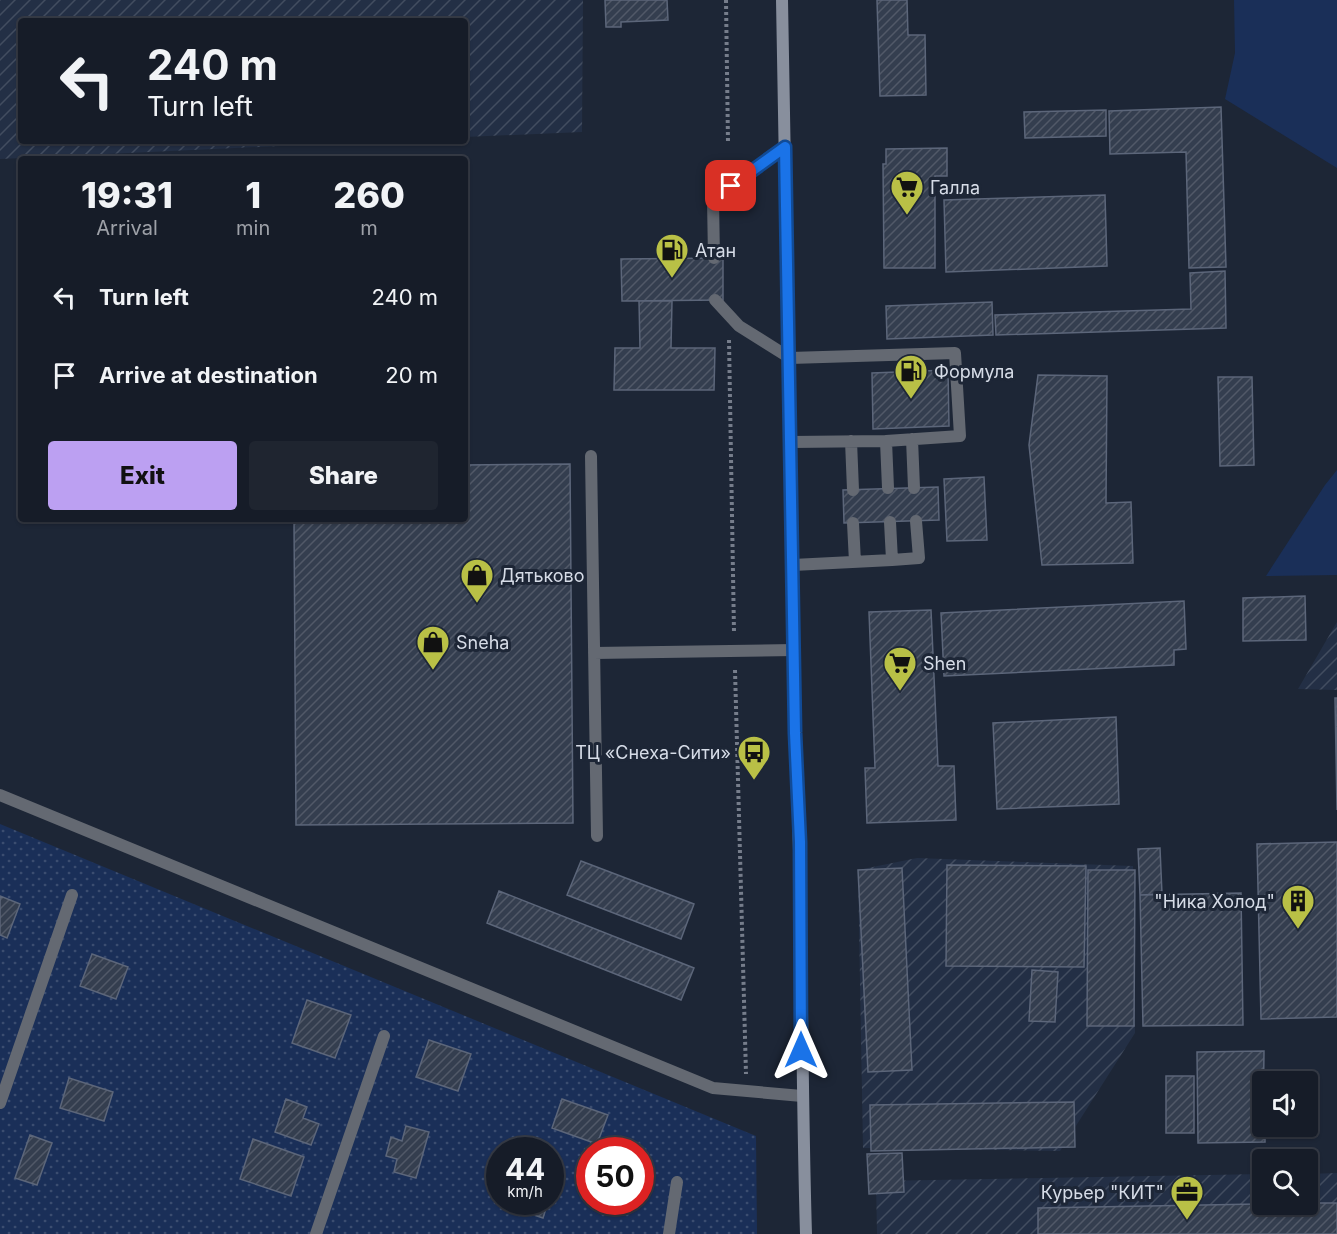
<!DOCTYPE html>
<html lang="en">
<head>
<meta charset="utf-8">
<style>
	:root { --surface:#161c28; --page:#1f2530; --text:#f1f3f6; --muted:#9ea1a8; --line:#353a45; --accent:#bca0f2 }
	body { margin:0; font-family:Inter,sans-serif; background:var(--page); color:var(--text); height:100vh; display:flex; flex-direction:column; font-size:22px; white-space:nowrap }
	* { box-sizing:border-box; margin:0 }
	p { font-size:20px; color:var(--muted) }
	.icon { flex:none; width:33px; height:33px; fill:none; stroke:currentColor; stroke-width:2; stroke-linecap:round; stroke-linejoin:round }
	.map { position:relative; flex:1; overflow:hidden }
	.drawer { position:absolute; left:18px; top:156px; width:450px; height:366px; display:flex; flex-direction:column; background:var(--surface); border-radius:6px; box-shadow:0 2px 4px #0004,0 0 0 2px var(--line) }
	.drawer>* { flex:none }
	.top-card { position:absolute; left:18px; top:18px; width:450px; height:126px; border-radius:6px; box-shadow:0 2px 4px #0004,0 0 0 2px var(--line); background:#161c28; color:var(--text); overflow:hidden }
	.tools { position:absolute; left:1252px; top:1071px; display:grid; gap:12px }
	.tools a { display:grid; place-items:center; width:66px; height:66px; border-radius:6px; background:var(--surface); box-shadow:0 2px 4px #0004,0 0 0 2px var(--line); font-size:30px }
	.speed { position:absolute; left:486px; top:1137px; display:flex; gap:12px; font-size:30px; font-weight:700; text-align:center }
	.speed>* { display:grid; place-content:center; width:78px; height:78px; border-radius:50%; background:var(--surface); box-shadow:0 2px 4px #0004,0 0 0 2px var(--line); line-height:1 }
	.speed small { font-size:15px; font-weight:400 }
	.speed .limit { border:9px solid #d22; background:#fff; color:#111 }
	.pin { position:absolute; display:grid; place-items:center; width:51px; height:51px; color:#fff; margin:-26px; border-radius:12px; box-shadow:0 3px 9px #0006 }
	.me { position:absolute; width:66px; margin:-33px; rotate:0deg; stroke-linejoin:round; filter:drop-shadow(0 0 4px #0008) }
	.turn { display:flex; align-items:center; gap:21px; height:126px; padding:0 30px; font-size:27px }
	.turn .icon { width:78px; height:78px; stroke-width:2.5 }
	.turn b { display:block; font-size:42px; line-height:51px }
	.eta { display:flex; justify-content:space-evenly; align-items:center; height:102px; text-align:center }
	.eta b { font-size:36px; font-weight:800; line-height:42px }
	.primary-button { display:flex; gap:12px; margin-top:auto; padding:12px 30px }
	.primary-button a { flex:1; height:69px; border-radius:6px; background:var(--accent); color:#111; font-size:24px; font-weight:800; line-height:69px; text-align:center }
	.primary-button a+a { background:var(--page); color:var(--text) }
	ul { padding:0; list-style:none }
	li { display:flex; align-items:center; gap:18px; height:78px; padding:0 30px }
	li div { flex:1 }
	li b { display:block; font-size:22px }
	li em { font-style:normal }
	.map>svg:first-child { display:block }
</style>
</head>
<body>
<div class="map">
<svg width="1337" height="1234" viewBox="0 0 1337 1234">
	<defs>
		<pattern id="industrial-furrows" width="10" height="10" patternUnits="userSpaceOnUse" patternTransform="scale(1.5)"><rect width="10" height="10" fill="#232f45"/><path d="M-1 1l2-2M0 10L10 0M9 11l2-2" fill="none" stroke="#424d60"/></pattern>
		<pattern id="garden-dots" width="8" height="8" patternUnits="userSpaceOnUse" patternTransform="scale(1.5)"><rect width="8" height="8" fill="#1a2f58"/><path d="M2 2h.1M6 6h.1" fill="none" stroke="#3b4d70" stroke-width="1.8" stroke-linecap="round"/></pattern>
		<pattern id="building-hatch" width="6" height="6" patternUnits="userSpaceOnUse" patternTransform="scale(1.5)"><rect width="6" height="6" fill="#343e4f"/><path d="M-1 1l2-2M0 6l6-6M5 7l2-2" fill="none" stroke="#515968"/></pattern>
	</defs>
	<rect width="100%" height="100%" fill="#1d2636"/>
	<!-- industrial -->
	<path fill="url(#industrial-furrows)" d="M0,0H583L582,132L465,137V21H21V141H388L0,159Z
		M1337,622V690L1298,689Z
		M917,858L1133,866L1135,1033L1060,1151L863,1148L858,870Z
		M1337,1173V1234H877L876,1181L1263,1174V1204H1308V1174Z"/>
	<!-- grass -->
	<path fill="#1a2f58" d="M1234,0H1337V168L1225,99L1235,53Z
		M1337,470V575L1266,576L1325,485Z"/>
	<!-- garden -->
	<path fill="url(#garden-dots)" fill-rule="evenodd" d="M0,824L756,1136L757,1234H0ZM500,1150H550V1202H500ZM590,1150H640V1202H590Z"/>
	<!-- building -->
	<path fill="url(#building-hatch)" stroke="#5c667a" stroke-width="1.5" d="M605,0H667L668,20L621,22V27H606Z
		M877,0H907L908,35H925L926,95L880,96Z
		M1221,107L1226,267L1189,268L1186,152L1110,154L1109,111Z
		M1106,110V136L1025,138L1024,112Z
		M947,148V176H935V268H884L883,164H886V149Z
		M1105,195L1107,266L946,272L944,200Z
		M723,258V300L622,301L621,259Z
		M1225,271L1226,328L996,335L995,315L1191,309L1190,273Z
		M639,301H672L671,348H715L714,390H614L615,348H640Z
		M992,302L993,335L887,339L886,306Z
		M948,370L949,426L873,429L872,373Z
		M1038,375L1107,376L1106,503L1131,502L1133,563L1042,565L1029,445Z
		M1218,377H1252L1254,465L1220,466Z
		M570,464L573,823L296,825L294,519H465V465Z
		M984,477L987,540L947,541L944,479Z
		M938,487L939,520L844,523L843,490Z
		M1305,596L1306,640L1243,641V598Z
		M1184,601L1186,649L1174,650V665L944,676L941,613Z
		M931,610L938,766H954L956,820L867,823L865,768H875L869,612Z
		M1335,698H1337V810Z
		M1116,717L1119,804L997,809L993,723Z
		M1337,842V1017L1261,1019L1257,844Z
		M1160,848L1162,894L1140,895L1138,849Z
		M581,861L694,904L681,939L567,895Z
		M947,865L1086,866L1084,967L946,966Z
		M902,868L912,1070L868,1072L858,870Z
		M1088,870H1135L1134,1026H1087Z
		M499,891L694,968L681,1000L487,923Z
		M1241,893L1243,1025L1143,1026L1140,895Z
		M0,896L20,904L7,938L0,935Z
		M92,954L128,967L116,999L80,986Z
		M1032,970L1058,972L1055,1022L1029,1021Z
		M307,1000L351,1015L335,1058L292,1043Z
		M429,1040L471,1054L458,1091L416,1077Z
		M1264,1051L1263,1126H1265V1142L1198,1143L1197,1052Z
		M1166,1076H1194V1133H1166Z
		M69,1078L113,1092L104,1121L60,1108Z
		M286,1099L307,1107L303,1118L319,1124L311,1145L275,1132Z
		M562,1099L608,1115L597,1144L552,1128Z
		M1074,1102L1075,1147L871,1151L870,1105Z
		M406,1126L429,1132L416,1178L394,1172L397,1159L386,1156L391,1137L402,1141Z
		M30,1135L52,1143L37,1185L15,1178Z
		M253,1139L304,1157L291,1196L240,1179Z
		M902,1153L904,1192L869,1194L867,1154Z
		M550,1157L561,1160L550,1195Z
		M522,1202H548L543,1218L519,1210Z
		M1308,1203H1337V1234H1038V1208Z"/>
	<g fill="none" stroke-linecap="round" stroke-linejoin="round">
		<!-- path -->
		<path stroke="#767d8b" stroke-width="4" stroke-dasharray="3 3" stroke-linecap="butt" d="M726,0L728,142
			M729,340L734,632
			M735,670L746,1074"/>
		<!-- service -->
		<path stroke="#646972" stroke-width="12" d="M714,258L713,199L785,147
			M715,300L739,326L790,358L955,353L960,436L886,441L888,488
			M912,439L914,488
			M851,441L853,490
			M791,442L886,441
			M591,456L597,836
			M853,523L855,562
			M892,560L919,558L916,521
			M793,565L892,560L890,522
			M594,653L794,650
			M0,795L713,1088L802,1096
			M0,1103L72,895
			M316,1234L384,1036
			M669,1234L677,1182"/>
		<!-- secondary -->
		<path stroke="#888f9d" stroke-width="12" d="M782,0L795,733C803,900 801,1067 806,1234"/>
	</g>
	<g fill="none" stroke-linecap="round" stroke-linejoin="round">
		<!-- route casing -->
		<g stroke="#114b97" stroke-width="15">
			<path id="route" d="M731,186L785,147L795,733L800,842L801,1050"/>
		</g>
		<!-- route -->
		<use href="#route" stroke="#1a73e8" stroke-width="10"/>
	</g>
	<!-- icons -->
	<defs>
		<g id="supermarket-pin" transform="scale(1.725)"><path d="M0 17L-7.5 6A9.5 9.5 0 1 1 7.5 6Z" fill="#b9c046" stroke="#1d2636"/><path d="M-6-5.5h2.5l.6 2H6L4.5 2H-2.5L-4.4-4H-6ZM-1.5 3.2a1.3 1.3 0 1 0 .1 0ZM3 3.2a1.3 1.3 0 1 0 .1 0Z" fill="#111"/></g>
		<g id="fuel-pin" transform="scale(1.725)"><path d="M0 17L-7.5 6A9.5 9.5 0 1 1 7.5 6Z" fill="#b9c046" stroke="#1d2636"/><path d="M-5.5-6h7V0h2V4h1.3V-2.5L3-4.5l.8-.8L6-3V5H2.5V1h-1V6h-7ZM-4.2-4.7v3.2H.2V-4.7Z" fill="#111"/></g>
		<g id="shop-pin" transform="scale(1.725)"><path d="M0 17L-7.5 6A9.5 9.5 0 1 1 7.5 6Z" fill="#b9c046" stroke="#1d2636"/><path d="M-5-2.5h2.3a2.7 3.5 0 0 1 5.4 0H5L5.5 6h-11ZM-1.5-2.5h3a1.5 2.3 0 0 0-3 0Z" fill="#111"/></g>
		<g id="bus-pin" transform="scale(1.725)"><path d="M0 17L-7.5 6A9.5 9.5 0 1 1 7.5 6Z" fill="#b9c046" stroke="#1d2636"/><path d="M-5-6H5V4H4V6H2V4H-2V6H-4V4H-5ZM-3.5-4V0h7V-4ZM-3.5 1.2v1.5H-2V1.2ZM2 1.2v1.5H3.5V1.2Z" fill="#111"/></g>
		<g id="building-pin" transform="scale(1.725)"><path d="M0 17L-7.5 6A9.5 9.5 0 1 1 7.5 6Z" fill="#b9c046" stroke="#1d2636"/><path d="M-4-6H4V6H1V3H-1V6H-4ZM-2.5-4.3h1.7v1.8h-1.7ZM.8-4.3h1.7v1.8H.8ZM-2.5-1h1.7V.8h-1.7ZM.8-1h1.7V.8H.8Z" fill="#111"/></g>
		<g id="office-pin" transform="scale(1.725)"><path d="M0 17L-7.5 6A9.5 9.5 0 1 1 7.5 6Z" fill="#b9c046" stroke="#1d2636"/><path d="M-6-3h4V-5.5h4V-3h4V5H-6ZM-1-4.5V-3h2v-1.5ZM-6 0V1H6V0Z" fill="#111"/></g>
	</defs>
	<g fill-rule="evenodd">
		<use href="#supermarket-pin" x="907" y="187"/>
		<use href="#fuel-pin" x="672" y="250"/>
		<use href="#fuel-pin" x="911" y="371"/>
		<use href="#shop-pin" x="477" y="575"/>
		<use href="#shop-pin" x="433" y="642"/>
		<use href="#supermarket-pin" x="900" y="663"/>
		<use href="#bus-pin" x="754" y="752"/>
		<use href="#building-pin" x="1298" y="901"/>
		<use href="#office-pin" x="1187" y="1192"/>
	</g>
	<g text-anchor="middle" dominant-baseline="central" stroke-width="6" stroke-linejoin="round" paint-order="stroke">
		<!-- poi labels -->
		<g font-size="18" fill="#d6dce7" stroke="#1d2636" text-anchor="start">
			<text x="930" y="187">Галла</text>
			<text x="695" y="250">Атан</text>
			<text x="934" y="371">Формула</text>
			<text x="500" y="575">Дятьково</text>
			<text x="456" y="642">Sneha</text>
			<text x="923" y="663">Shen</text>
			<text x="731" y="752" text-anchor="end">ТЦ «Снеха-Сити»</text>
			<text x="1275" y="901" text-anchor="end">"Ника Холод"</text>
			<text x="1164" y="1192" text-anchor="end">Курьер "КИТ"</text>
		</g>
	</g>
</svg>
<div class="tools">
<a><svg class="icon" aria-label="sound" viewBox="0 0 24 24"><path d="M4 9h4l5-4v14l-5-4H4zM17 9q2 3 0 6"/></svg></a>
<a><svg class="icon" aria-label="search" viewBox="0 0 24 24"><circle cx="10" cy="10" r="6"/><path d="M15 15l6 6"/></svg></a>
</div>
<div class="speed"><div>44<small>km/h</small></div><div class="limit">50</div></div>
<div class="pin" style="left:731px;top:186px;background:#d93025"><svg class="icon" aria-label="arrive" viewBox="0 0 24 24"><path d="M6 21V4h12l-3 4 3 4H6"/></svg></div>
<svg class="me" style="left:801px;top:1050px" viewBox="-20 -20 40 40"><path d="M0-17L14 15 0 8-14 15z" fill="#1a73e8" stroke="#fff" stroke-width="4"/></svg>
<div class="top-card">
<div class="turn"><svg class="icon" aria-label="left" viewBox="0 0 24 24"><path d="M17 20v-9H6M10 6l-5 5 5 5"/></svg><div><b>240 m</b>Turn left</div></div>
</div>
<section class="drawer">
<div class="eta">
<div><b>19:31</b><p>Arrival</p></div>
<div><b>1</b><p>min</p></div>
<div><b>260</b><p>m</p></div>
</div>
<ul>
<li><svg class="icon" aria-label="left" viewBox="0 0 24 24"><path d="M17 20v-9H6M10 6l-5 5 5 5"/></svg><div><b>Turn left</b></div><em>240 m</em></li>
<li><svg class="icon" aria-label="arrive" viewBox="0 0 24 24"><path d="M6 21V4h12l-3 4 3 4H6"/></svg><div><b>Arrive at destination</b></div><em>20 m</em></li>
</ul>
<div class="primary-button"><a>Exit</a><a>Share</a></div>
</section>
</div>
</body>
</html>
